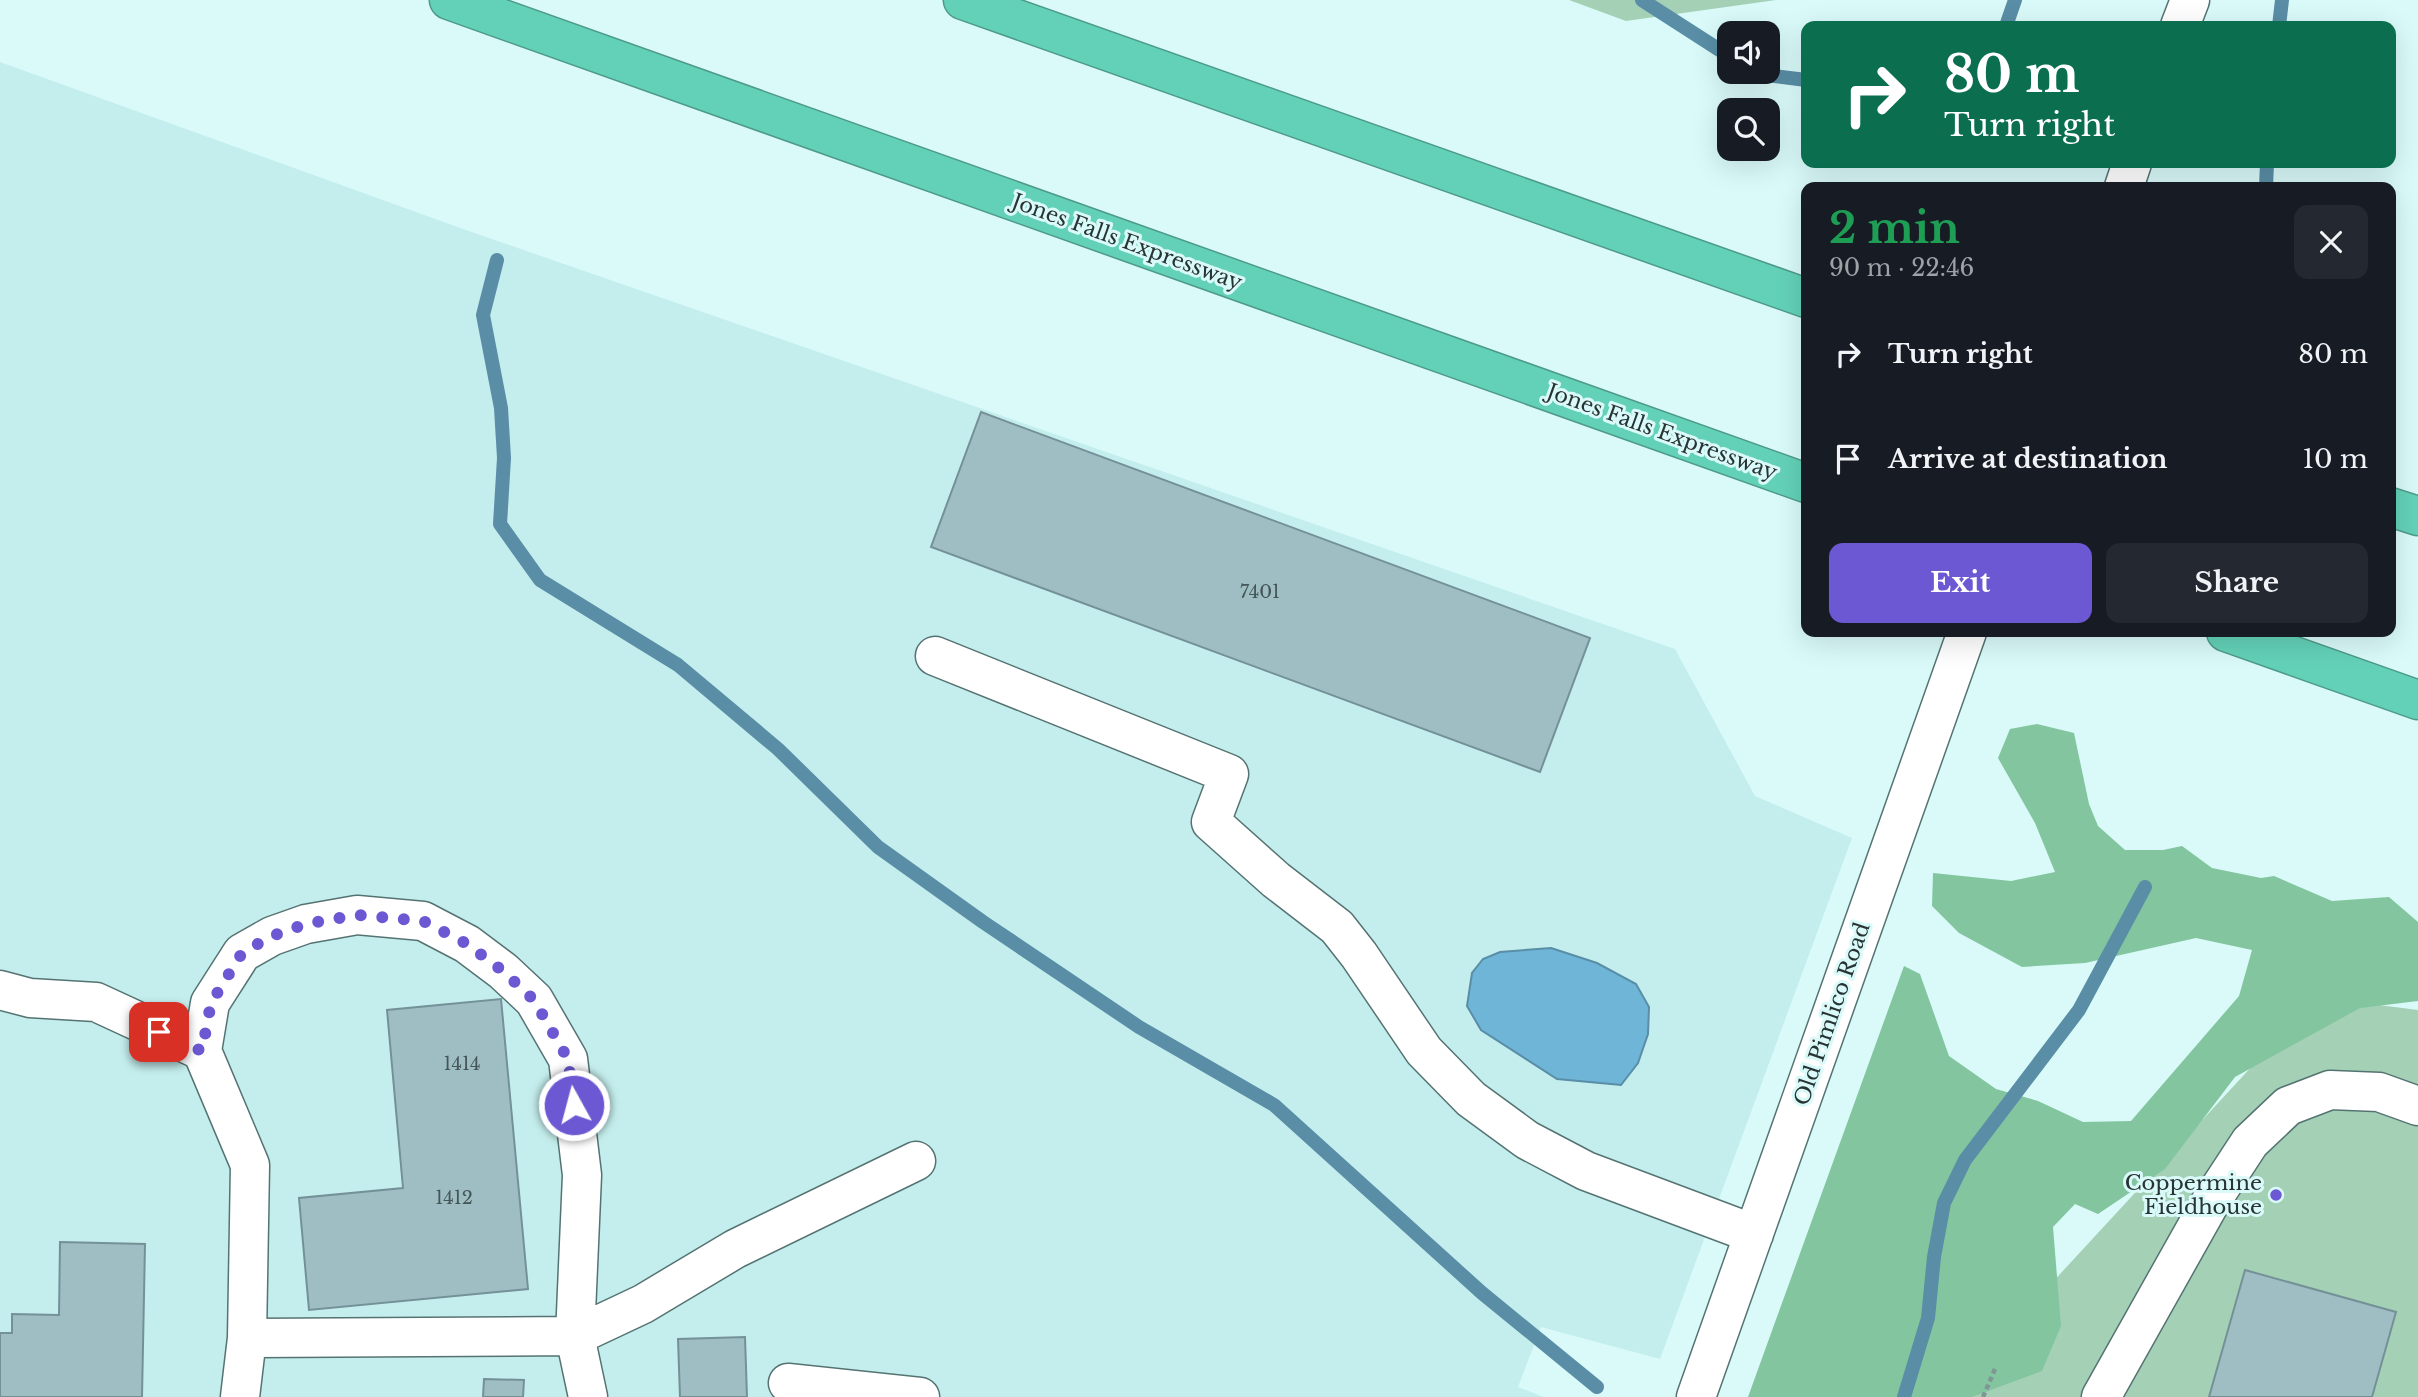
<!DOCTYPE html>
<html lang="en">
<head>
<meta charset="utf-8">
<style>
	:root { --surface:#171b24; --page:#242831; --text:#f1f3f6; --muted:#9ea1a6; --accent:#6c58d2 }
	body { margin:0; font-family:"Libre Baskerville",serif; background:var(--page); color:var(--text); height:100vh; display:flex; flex-direction:column; font-size:26px; white-space:nowrap }
	* { box-sizing:border-box; margin:0 }
	p { font-size:23px; color:var(--muted) }
	.icon { flex:none; width:38px; height:38px; fill:none; stroke:currentColor; stroke-width:2; stroke-linecap:round; stroke-linejoin:round }
	.map { position:relative; flex:1; overflow:hidden }
	.panel { position:absolute; left:1801px; top:182px; width:595px; height:455px; display:flex; flex-direction:column; background:var(--surface); border-radius:14px; box-shadow:0 7px 28px #0002 }
	.panel>* { flex:none }
	.banner { position:absolute; left:1801px; top:21px; width:595px; height:147px; border-radius:14px; box-shadow:0 7px 28px #0002; background:#0b6e4f; color:#fff; overflow:hidden }
	.fabs { position:absolute; left:1717px; top:21px; display:grid; gap:14px }
	.fabs a { display:grid; place-items:center; width:63px; height:63px; border-radius:14px; background:var(--surface); box-shadow:0 7px 28px #0002; font-size:35px }
	.pin { position:absolute; display:grid; place-items:center; width:60px; height:60px; color:#fff; margin:-30px; border-radius:14px; box-shadow:0 4px 10px #0006 }
	.me { position:absolute; width:77px; margin:-38px; rotate:353deg; stroke-linejoin:round; filter:drop-shadow(0 0 5px #0008) }
	.turn { display:flex; align-items:center; gap:24px; height:147px; padding:0 28px; font-size:32px }
	.turn .icon { width:91px; height:91px; stroke-width:2.5 }
	.turn b { display:block; font-size:49px; line-height:60px }
	.round { display:grid; place-items:center; flex:none; width:74px; height:74px; border-radius:14px; background:var(--page) }
	.summary { display:flex; align-items:center; justify-content:space-between; height:119px; padding:0 28px }
	h1 { font-size:42px; font-weight:800; line-height:52px; color:#1e9e55 }
	.cta { display:flex; gap:14px; margin-top:auto; padding:14px 28px }
	.cta a { flex:1; height:80px; border-radius:14px; background:var(--accent); color:#fff; font-size:28px; font-weight:800; line-height:80px; text-align:center }
	.cta a+a { background:var(--page); color:var(--text) }
	ul { padding:0; list-style:none }
	li { display:flex; align-items:center; gap:21px; height:105px; padding:0 28px }
	li div { flex:1 }
	li b { display:block; font-size:26px }
	li em { font-style:normal }
	.map>svg:first-child { display:block }
</style>
</head>
<body>
<div class="map">
<svg width="2418" height="1397" viewBox="0 0 2418 1397">
	<rect width="100%" height="100%" fill="#d9faf9"/>
	<!-- built -->
	<path fill="#c4eeed" d="M0,62L463,229L1675,649L1755,796L1852,838L1660,1359L1541,1327L1518,1387L1544,1397H0Z"/>
	<!-- green -->
	<path fill="#a4d1b6" d="M1569,0H1776L1626,21Z
		M2316,997L2418,1010V1397H1957L1963,1379Z"/>
	<!-- forest -->
	<path fill="#83c59f" d="M2037,724L2074,733L2089,804L2098,826L2125,850H2163L2182,846L2212,868L2261,878L2274,876L2332,901L2389,897L2418,922V1001L2360,1008L2235,1077L2165,1169L2098,1214L2075,1204L2053,1227L2061,1326L2042,1371L1972,1397H1748L1904,966L1920,974L1949,1056L1996,1089L2038,1101L2083,1122L2131,1121L2239,996L2252,950L2196,938L2085,963L2022,967L1959,933L1932,906L1933,873L2011,881L2055,872L2035,823L1998,758L2010,729Z"/>
	<!-- water -->
	<path fill="#6eb5d8" stroke="#598ea6" stroke-width="2" d="M1551,948L1597,963L1636,984L1649,1007L1648,1034L1638,1063L1621,1085L1557,1079L1481,1030L1467,1006L1472,973L1483,959L1500,952Z"/>
	<g fill="none" stroke-linecap="round" stroke-linejoin="round">
		<!-- stream -->
		<path stroke="#598ea6" stroke-width="14" d="M1642,0L1729,56
			M2006,26L2015,0
			M2279,26L2282,0
			M1754,72L1757,74L1806,80
			M2266,187L2267,163
			M497,260L483,315L501,408L504,458L500,524L540,580L678,665L778,749L878,847L983,922L1139,1027L1274,1105L1482,1293L1597,1387
			M1904,1397L1928,1318L1934,1257L1944,1203L1965,1160L2079,1010L2145,887"/>
	</g>
	<!-- building -->
	<path fill="#9fbec4" stroke="#749198" stroke-width="2" d="M981,412L1590,638L1540,772L931,547Z
		M501,999L528,1289L309,1310L299,1198L403,1188L387,1010Z
		M60,1242L145,1244L142,1397H0V1333H12V1314L59,1315Z
		M2245,1270L2396,1312L2372,1397H2209Z
		M745,1337L747,1397H680L678,1339Z
		M484,1379L524,1380L523,1397H483Z"/>
	<g fill="none" stroke-linecap="round" stroke-linejoin="round">
		<!-- minor casing -->
		<g stroke="#557372" stroke-width="41">
			<path id="minor" d="M2180,26L2190,0
				M2124,187L2132,163
				M935,656L1229,774L1211,822L1276,880L1337,927L1359,955L1424,1051L1471,1099L1527,1140L1586,1171L1754,1234
				M0,990L30,998L96,1002L202,1051
				M247,1338L575,1336L643,1304L735,1249L916,1161
				M788,1383L920,1397
				M240,1397L247,1338L250,1165L202,1051L210,1003L242,953L272,936L306,924L357,915L423,921L467,944L503,971L534,1000L568,1059L582,1175L575,1336L588,1397
				M1696,1397L1967,632
				M2101,1397L2210,1203L2250,1142L2288,1106L2330,1090L2379,1092L2418,1106"/>
		</g>
		<!-- highway casing -->
		<g stroke="#4e9a89" stroke-width="41">
			<path id="highway" d="M449,0L1806,483
				M963,0L1806,298
				M2390,507L2418,516
				M2226,632L2418,700"/>
		</g>
		<!-- path -->
		<path stroke="#7f9695" stroke-width="4.5" stroke-dasharray="5 3.5" stroke-linecap="butt" d="M1983,1397L1995,1369"/>
		<!-- minor -->
		<use href="#minor" stroke="#fff" stroke-width="38"/>
		<!-- highway -->
		<use href="#highway" stroke="#63d1b8" stroke-width="38"/>
	</g>
	<g fill="none" stroke-linecap="round" stroke-linejoin="round">
		<!-- route -->
		<path stroke="#6c58d2" stroke-width="12" stroke-dasharray="0 21.6" d="M159,1032L202,1051L211,1003L242,953L272,936L306,924L357,915L423,921L467,944L503,971L534,1000L568,1059L574,1105"/>
	</g>
	<!-- markers -->
	<circle fill="#6c58d2" stroke="#d9faf9" stroke-width="2.5" cx="2276" cy="1195" r="7"/>
	<g text-anchor="middle" dominant-baseline="central" stroke-width="6" stroke-linejoin="round" paint-order="stroke">
		<!-- number labels -->
		<g font-size="18" fill="#455657">
			<text x="1260" y="592">7401</text>
			<text x="462" y="1064">1414</text>
			<text x="454" y="1198">1412</text>
		</g>
		<!-- street labels -->
		<g font-size="21" fill="#273433" stroke="#d9faf9">
			<text transform="translate(1127 242) rotate(20)">Jones Falls Expressway</text>
			<text transform="translate(1662 432) rotate(20)">Jones Falls Expressway</text>
			<text transform="translate(1832 1014) rotate(-71)">Old Pimlico Road</text>
		</g>
		<!-- poi labels -->
		<g font-size="21" fill="#273433" stroke="#d9faf9" text-anchor="end">
			<text x="2262" y="1183">Coppermine<tspan x="2262" dy="24">Fieldhouse</tspan></text>
		</g>
	</g>
</svg>
<div class="fabs">
<a><svg class="icon" aria-label="sound" viewBox="0 0 24 24"><path d="M4 9h4l5-4v14l-5-4H4zM17 9q2 3 0 6"/></svg></a>
<a><svg class="icon" aria-label="search" viewBox="0 0 24 24"><circle cx="10" cy="10" r="6"/><path d="M15 15l6 6"/></svg></a>
</div>
<div class="pin" style="left:159px;top:1032px;background:#d93025"><svg class="icon" aria-label="arrive" viewBox="0 0 24 24"><path d="M6 21V4h12l-3 4 3 4H6"/></svg></div>
<svg class="me" style="left:574px;top:1105px" viewBox="-20 -20 40 40"><circle r="17" fill="#6c58d2" stroke="#fff" stroke-width="3"/><path d="M0-11L8 9 0 5-8 9z" fill="#fff"/></svg>
<div class="banner">
<div class="turn"><svg class="icon" aria-label="right" viewBox="0 0 24 24"><path d="M7 20v-9h11M14 6l5 5-5 5"/></svg><div><b>80 m</b>Turn right</div></div>
</div>
<section class="panel">
<div class="summary"><div><h1>2 min</h1><p>90 m · 22:46</p></div><a class="round"><svg class="icon" aria-label="close" viewBox="0 0 24 24"><path d="M6 6l12 12M18 6L6 18"/></svg></a></div>
<ul>
<li><svg class="icon" aria-label="right" viewBox="0 0 24 24"><path d="M7 20v-9h11M14 6l5 5-5 5"/></svg><div><b>Turn right</b></div><em>80 m</em></li>
<li><svg class="icon" aria-label="arrive" viewBox="0 0 24 24"><path d="M6 21V4h12l-3 4 3 4H6"/></svg><div><b>Arrive at destination</b></div><em>10 m</em></li>
</ul>
<div class="cta"><a>Exit</a><a>Share</a></div>
</section>
</div>
</body>
</html>
